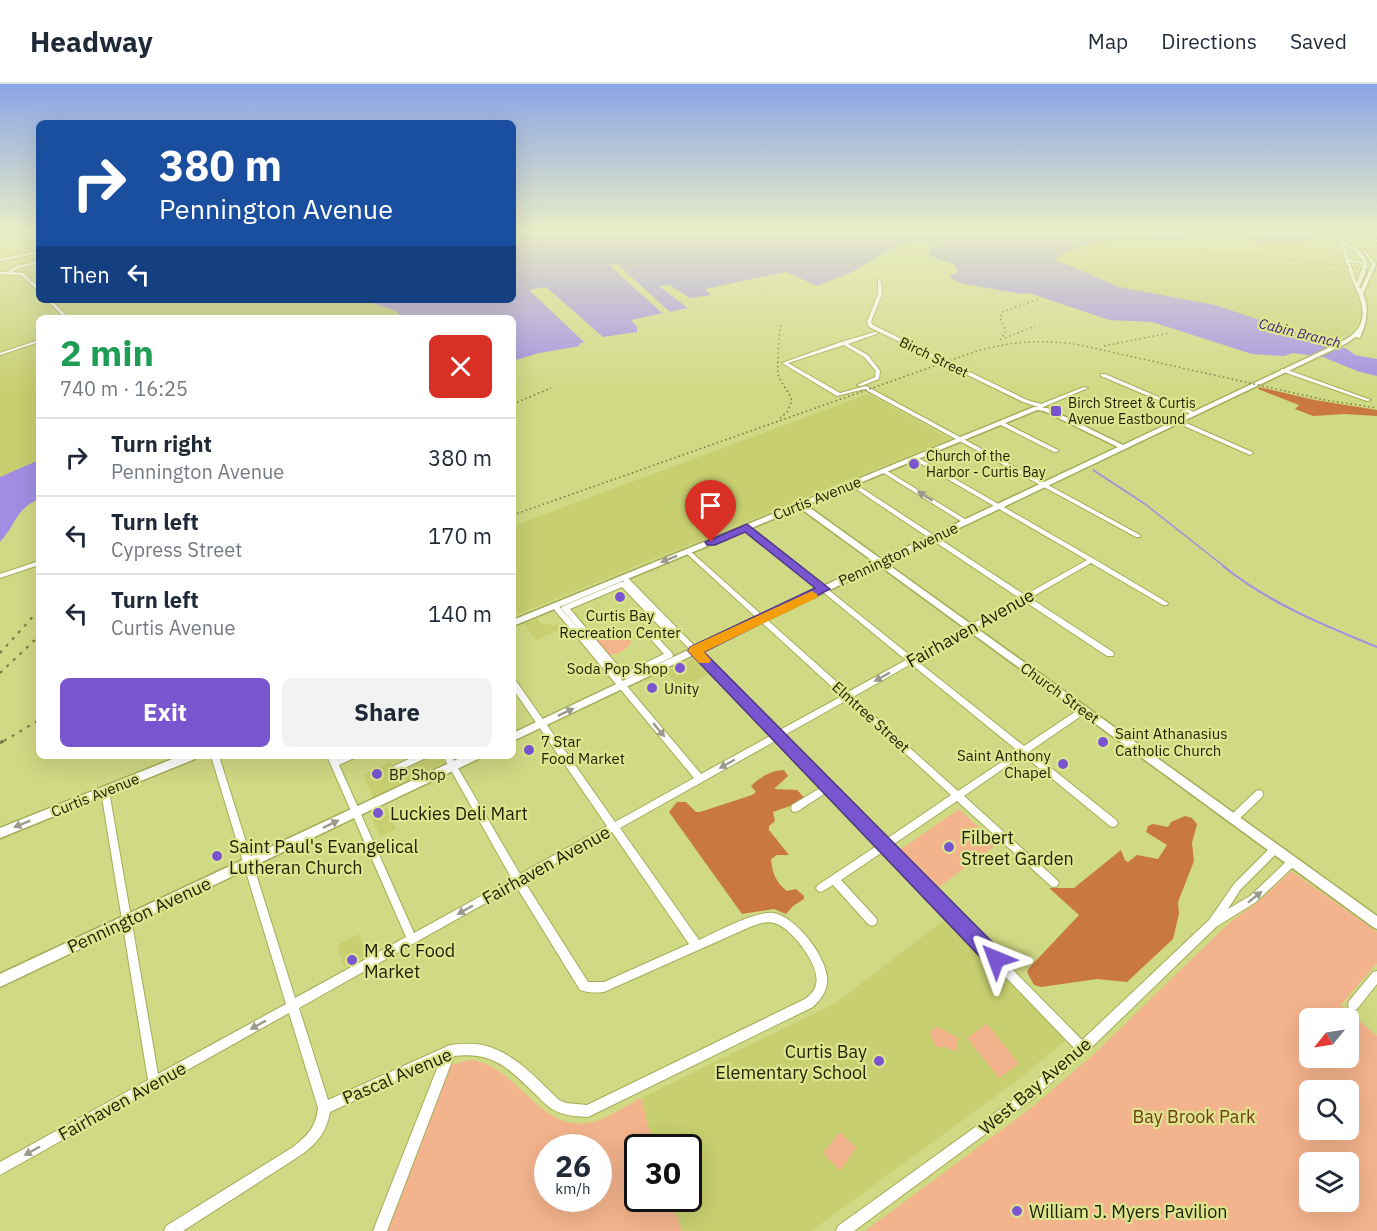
<!DOCTYPE html>
<html lang="en">
<head>
<meta charset="utf-8">
<style>
  :root { --surface:#fff; --page:#f2f2f3; --text:#1f2937; --muted:#747a83; --line:#e0e1e3; --accent:#7955cf }
  body { margin:0; font-family:"IBM Plex Sans",sans-serif; background:var(--page); color:var(--text); height:100vh; display:flex; flex-direction:column; font-size:22px; white-space:nowrap }
  * { box-sizing:border-box; margin:0 }
  p { font-size:20px; color:var(--muted) }
  .icon { flex:none; width:33px; height:33px; fill:none; stroke:currentColor; stroke-width:2; stroke-linecap:round; stroke-linejoin:round }
  .map { position:relative; flex:1; overflow:hidden }
  .side { position:absolute; left:36px; top:231px; width:480px; height:444px; display:flex; flex-direction:column; background:var(--surface); border-radius:9px; box-shadow:0 6px 24px #0002 }
  .side>* { flex:none }
  .banner { position:absolute; left:36px; top:36px; width:480px; height:183px; border-radius:9px; box-shadow:0 6px 24px #0002; background:#1a4fa0; color:#fff; overflow:hidden }
  .needle { width:39px; rotate:240deg }
  .fabs { position:absolute; left:1299px; top:924px; display:grid; gap:12px }
  .fabs a { display:grid; place-items:center; width:60px; height:60px; border-radius:9px; background:var(--surface); box-shadow:0 6px 24px #0002; font-size:30px }
  .speed { position:absolute; left:534px; top:1050px; display:flex; gap:12px; font-size:30px; font-weight:700; text-align:center }
  .speed>* { display:grid; place-content:center; width:78px; height:78px; border-radius:50%; background:var(--surface); box-shadow:0 6px 24px #0002; line-height:1 }
  .speed small { font-size:15px; font-weight:400 }
  .speed .limit { border:3px solid #111; border-radius:9px; background:#fff; color:#111 }
  .pin { position:absolute; display:grid; place-items:center; width:51px; height:51px; color:#fff; margin:-62px -26px; border-radius:50% 50% 50% 0; rotate:-45deg; box-shadow:0 0 6px #0007 }
  .pin .icon { rotate:45deg }
  .me { position:absolute; width:66px; margin:-33px; rotate:316deg; stroke-linejoin:round; filter:drop-shadow(0 0 4px #0008) }
  .turn { display:flex; align-items:center; gap:21px; height:126px; padding:0 24px; font-size:27px }
  .turn .icon { width:78px; height:78px; stroke-width:2.5 }
  .turn b { display:block; font-size:42px; line-height:51px }
  .then { display:flex; align-items:center; height:57px; padding:0 24px; background:#0003; gap:12px; font-size:22px }
  .round { display:grid; place-items:center; flex:none; width:63px; height:63px; border-radius:9px; background:var(--page) }
  .summary { display:flex; align-items:center; justify-content:space-between; height:102px; padding:0 24px }
  h1 { font-size:36px; font-weight:700; line-height:45px; color:#1e9e55 }
  .primary-button { display:flex; gap:12px; margin-top:auto; padding:12px 24px }
  .primary-button a { flex:1; height:69px; border-radius:9px; background:var(--accent); color:#fff; font-size:24px; font-weight:700; line-height:69px; text-align:center }
  .primary-button a+a { background:var(--page); color:var(--text) }
  ul { padding:0; list-style:none }
  li { display:flex; align-items:center; gap:18px; height:78px; padding:0 24px; border-top:2px solid var(--line) }
  li div { flex:1 }
  li b { display:block; font-size:22px }
  li em { font-style:normal }
  header { display:flex; align-items:center; gap:36px; box-sizing:border-box; height:84px; padding:0 30px; background:var(--surface); border-bottom:2px solid var(--line) }
  header strong { font-size:28px }
  nav { display:flex; gap:33px; margin-inline-start:auto; font-size:21px }
  .map>svg:first-child { display:block }
  .built { fill:#c7cf70 }
  .green { fill:#f3b38c; fill-rule:evenodd }
  .forest { fill:#c97840 }
  .water { fill:#a18ee4 }
  .pier { fill:#d0d983 }
  .lines { fill:none; stroke-linecap:round; stroke-linejoin:round }
  .stream-far1 { stroke:#a18ee4; stroke-width:1.5 }
  .stream { stroke:#a18ee4; stroke-width:2 }
  .minor-casing { stroke:#a5ac57; stroke-width:2 }
  .major-casing { stroke:#a5ac57; stroke-width:3 }
  .highway-casing { stroke:#a5ac57; stroke-width:4 }
  .minor { fill:#fff; fill-rule:evenodd }
  .major { fill:#fff; fill-rule:evenodd }
  .highway { fill:#fff; fill-rule:evenodd }
  .rail-far2 { stroke:#757a40; stroke-width:1.5; stroke-dasharray:1.5 3; stroke-linecap:butt }
  .rail-far1 { stroke:#757a40; stroke-width:2; stroke-dasharray:3 6; stroke-linecap:butt }
  .rail { stroke:#757a40; stroke-width:3; stroke-dasharray:4 8; stroke-linecap:butt }
  .oneway { fill:#9a9b8c }
  .route { fill:#7955cf; stroke:#4f3787; stroke-width:1.5 }
  .slow { fill:#f59e0b }
  .poi-dot { fill:#7955cf; stroke:#dde68f; stroke-width:2 }
  .labels { text-anchor:middle; dominant-baseline:central; stroke-width:4.5; stroke-linejoin:round; paint-order:stroke }
  .far-water-label { font-size:14px; font-style:italic; fill:#401c7f; stroke:#dde68f }
  .far-street-label { font-size:14px; fill:#1e2000; stroke:#dde68f }
  .far-poi-label { font-size:14px; fill:#1e2000; stroke:#dde68f; text-anchor:start }
  .street-label { font-size:15px; fill:#1e2000; stroke:#dde68f }
  .poi-label { font-size:15px; fill:#1e2000; stroke:#dde68f; text-anchor:start }
  .near-street-label { font-size:18px; fill:#1e2000; stroke:#dde68f }
  .near-poi-label { font-size:18px; fill:#1e2000; stroke:#dde68f; text-anchor:start }
  .near-park-label { font-size:18px; fill:#733c14; stroke:#dde68f }
</style>
</head>
<body>
<header>
<strong>Headway</strong>
<nav><a>Map</a><a>Directions</a><a>Saved</a></nav>
</header>
<div class="map">
<svg width="1377" height="1147" viewBox="0 0 1377 1147">
  <rect width="100%" height="100%" fill="#d0d983"/>
  <!-- built -->
  <g class="built">
    <polygon points="0,147 39,147 39,216 363,216 397,227 399,230 397,234 39,234 39,376 0,393"/>
    <polygon points="1319,149 1337,156 1362,230 1357,242 1347,251 1327,258 1269,240 1215,221 1119,203 1053,175 1078,162 1106,158 1159,157 1186,151 1221,150 1239,151 1258,158 1301,158 1316,155 1320,151"/>
    <polygon points="868,310 950,355 513,532 513,442"/>
    <polygon points="537,535 542,541 549,539 552,543 557,540 561,545 536,556 524,540"/>
    <polygon points="693,575 708,590 681,605 666,588"/>
    <polygon points="429,672 441,672 444,678 406,698 399,686"/>
    <polygon points="390,678 400,701 373,713 363,691"/>
    <polygon points="386,723 396,745 380,752 370,730"/>
    <polygon points="947,834 1066,956 1015,998 811,1147 682,1147 670,1115 688,1114 688,1064 654,1063 641,1014 834,920"/>
    <polygon points="359,850 367,871 344,883 337,861"/>
  </g>
  <!-- green -->
  <g class="green">
    <path d="M616,546L626,549L632,555C629,565 619,570 609,571L594,553Z"/>
    <polygon points="959,725 997,760 939,803 901,765"/>
    <path d="M1291,787L1377,848V879L1341,921L1377,952V1147H865L1031,1024L1093,971L1229,839L1258,818ZM1310,934H1348V974H1310ZM1310,1006H1348V1046H1310ZM1310,1078H1348V1118H1310Z"/>
    <polygon points="987,940 1019,980 999,994 967,954"/>
    <polygon points="938,943 958,954 958,965 954,967 945,963 936,963 930,949 934,944"/>
    <path d="M469,976C517,980 537,1046 587,1039C605,1037 625,1022 641,1014L654,1063L638,1064V1114L670,1115L682,1147H387L451,981ZM548,1064H598V1114H548Z"/>
    <polygon points="840,1048 856,1064 840,1087 823,1069"/>
  </g>
  <!-- forest -->
  <g class="forest">
    <polygon points="1259,303 1315,316 1377,326 1377,332 1345,330 1313,332 1295,325 1299,321 1258,305"/>
    <path d="M784,686L788,692L774,705L797,706L804,713L801,718L773,728L775,737L769,742V746L789,771H777L771,775C772,788 776,799 787,807L796,805L804,812V815L793,822L786,830L774,825L742,830L669,728L677,718H686L696,728H700L752,711L756,708L751,702C760,693 772,686 784,686Z"/>
    <polygon points="1185,732 1192,734 1197,740 1192,759 1194,777 1178,818 1179,830 1173,855 1127,898 1097,895 1041,903 1034,901 1027,888 1030,883 1079,831 1049,804 1074,804 1121,766 1125,776 1128,778 1137,771 1158,775 1167,761 1146,748 1148,742 1153,740 1168,743 1171,738"/>
  </g>
  <!-- water -->
  <g class="water">
    <path d="M513,147H1321L1322,153L1301,158H1258L1239,151H1186L1183,153L1185,156C1141,157 1092,150 1054,175L1119,203L1215,221L1347,265L1355,271L1377,275V292L1357,287L1323,273L1293,269L1284,272L1252,270L1152,238L1109,236L1029,209L1022,210L964,200L952,195L950,192L958,188L953,180L929,172L930,163L922,157L901,160L852,188L817,202L786,188L705,205L711,211L690,214L669,201H661L660,203L688,224L631,236L637,243V248L603,253L546,203L529,206L584,258L579,260L580,262L539,269L513,277V234H397L399,230L396,227L363,216H513Z"/>
    <path d="M39,376V415C15,425 16,441 0,458V393Z"/>
  </g>
  <!-- pier -->
  <polygon class="pier" points="617,180 670,228 662,229 609,181"/>
  <g class="lines">
    <!-- stream-far1 -->
    <polyline class="stream-far1" points="1093,386 1145,420 1225,483"/>
    <!-- stream -->
    <path class="stream" d="M1223,482C1269,519 1323,541 1377,563"/>
    <defs>
      <g id="minor">
        <polygon points="32,148 39,149 39,151 32,150 0,155 0,153"/>
        <polygon points="1341,159 1344,160 1349,175 1367,179 1365,180 1350,178 1358,204 1355,203 1345,176"/>
        <polygon points="39,167 39,169 0,177 0,175"/>
        <polygon points="39,177 39,179 19,184 11,188 23,189 39,204 39,207 21,191 0,190 0,188 7,188 17,182"/>
        <polygon points="878,196 881,197 882,210 871,238 873,241 1027,316 1041,320 1084,303 1088,304 1043,323 1042,325 1038,325 1038,323 1023,318 869,243 867,238 878,210"/>
        <polygon points="47,216 51,216 69,234 65,234"/>
        <polygon points="875,248 879,249 848,260 868,271 880,287 879,295 861,302 857,301 875,293 876,287 864,273 844,261 788,279 840,309 866,302 1140,451 1140,453 1136,453 864,305 837,312 782,279 841,258"/>
        <polygon points="39,256 39,258 0,271 0,269"/>
        <polygon points="1281,285 1285,285 1371,316 1367,317 1281,287"/>
        <polygon points="1101,290 1105,290 1196,329 1191,330 1101,292"/>
        <polygon points="1177,335 1252,368 1253,369 1250,371 1248,370 1175,338 1174,337"/>
        <polygon points="1001,337 1058,366 1059,367 1054,368 999,340 998,339"/>
        <path d="M915,372L1094,475L1168,519L1167,521H1163L1091,479L1030,514L1113,568L1114,570L1113,572H1107L1024,517L917,577L1024,662L1081,624H1087L1088,626L1087,628L1030,667L1116,736L1118,739L1116,742L1113,743L1110,742L1023,671L964,712L1057,796L1059,799L1057,802L1054,803L1051,802L957,717L891,762L1082,956L1209,836L1234,800L1272,762L1275,761L1278,762L1280,765L1278,768L1240,806L1228,825L1250,812L1289,775L1292,774L1295,775L1297,778L1295,781L1256,818L1216,843L1092,963L1029,1018L854,1147H836L838,1142L1021,1010L1074,964L884,767L841,796L876,834L877,837L876,840L872,842L868,840L833,801L821,808L818,807L816,804L818,801L878,761L827,708L798,727L795,728L792,727L791,724L792,721L822,703L777,656L620,744L699,856C716,848 755,827 773,829C796,832 830,876 827,899C826,909 820,916 813,923L588,1033C575,1032 563,1032 552,1025C544,1020 538,1012 531,1006C506,981 490,968 454,972L387,1147H373L440,977L330,1028C327,1047 317,1060 301,1071L183,1147H164L166,1142L293,1063C308,1051 316,1043 318,1024L289,929L0,1091V1078L148,996L101,707L102,704L105,703L108,704L109,707L158,990L286,920L211,672H219L295,914L406,853L327,672H335L336,675L343,672H355L354,674L339,681L414,849L512,795L443,672H451L520,790L607,742L513,605V596L516,597L615,738L694,694L553,524L552,522L553,520H557L601,571L561,524L563,522L621,498H624L621,494L624,492H626L778,647L842,612L686,469L685,468L686,467H690L848,608L906,576L745,444V442H749L912,573L1019,514L850,401V399H854L1025,511L1087,476L913,375L912,374ZM622,503L663,546L650,551L649,553L664,570L624,589L570,525ZM672,547L772,651L701,690L621,595H626L672,573L673,571L672,569L658,554L671,549ZM911,580L1018,667L958,707L853,613ZM847,616L951,711L885,756L783,652ZM612,748L689,860L604,898H588L524,797ZM516,802L580,906C589,909 595,909 604,908L750,843C758,840 768,836 777,840C793,846 821,883 816,900C815,907 810,911 805,915L587,1021L566,1019L559,1016C537,995 514,968 483,961C472,959 461,960 450,961L328,1016L299,924Z"/>
        <polygon points="884,385 968,437 969,438 968,439 964,439 882,388 881,387"/>
        <polygon points="39,477 39,481 0,494 0,490"/>
        <polygon points="415,672 427,672 426,674 398,687 395,688 392,687 391,685 392,683"/>
        <polygon points="1259,706 1262,707 1263,710 1262,713 1236,738 1233,739 1230,738 1228,735 1230,732 1256,707"/>
        <polygon points="1377,887 1377,900 1357,925 1353,926 1349,925 1348,921 1349,917 1373,888"/>
      </g>
      <g id="major">
        <path d="M1316,147H1321C1332,152 1368,165 1367,180C1367,187 1362,196 1359,203L1361,205L1372,180L1362,165H1364L1376,180L1363,210C1370,226 1366,239 1360,254L1355,253L1347,259L886,479L1377,832V845L1373,843L880,482L513,657V649L874,478L800,424L513,542V536L1034,323L1047,324L1123,361L1343,257C1347,254 1352,252 1355,248C1368,236 1362,216 1355,203L1363,182V176L1351,164ZM1037,326L1044,327L1118,363L881,475L806,421Z"/>
        <polygon points="180,672 196,672 195,675 0,754 0,744"/>
        <polygon points="464,672 479,672 478,675 0,903 0,890"/>
      </g>
      <polygon id="highway" points="1336,147 1343,147 1377,156 1377,158"/>
    </defs>
    <!-- minor casing -->
    <use href="#minor" class="minor-casing"/>
    <!-- major casing -->
    <use href="#major" class="major-casing"/>
    <!-- highway casing -->
    <use href="#highway" class="highway-casing"/>
    <!-- minor -->
    <use href="#minor" class="minor"/>
    <!-- major -->
    <use href="#major" class="major"/>
    <!-- highway -->
    <use href="#highway" class="highway"/>
    <!-- rail-far2 -->
    <g class="rail-far2">
      <polyline points="0,156 39,148"/>
      <polyline points="1204,172 1266,172 1377,187"/>
      <polyline points="1005,254 1035,242"/>
      <polyline points="1000,256 1006,247 1000,234 1002,228 1039,215"/>
      <polyline points="1104,262 1169,249"/>
      <polyline points="513,320 551,304"/>
      <path d="M780,334L787,328L792,317C789,307 781,300 778,290C777,287 779,245 781,241"/>
      <path d="M513,431L974,268C1010,257 1043,255 1080,261L1325,316L1377,324"/>
    </g>
    <!-- rail-far1 -->
    <g class="rail-far1">
      <polyline points="0,569 39,526"/>
      <polyline points="0,589 39,552"/>
      <polyline points="4,657 39,636"/>
    </g>
    <!-- rail -->
    <polyline class="rail" points="0,659 6,655"/>
  </g>
  <!-- one-way arrows -->
  <defs><path id="oneway-solid" d="M-6-.8H1V-3.2L6.5 0L1 3.2V.8H-6Z" transform="scale(1.5)"/></defs>
  <g class="oneway">
    <use href="#oneway-solid" transform="translate(925 412) rotate(-148)"/>
    <use href="#oneway-solid" transform="translate(669 475) rotate(158)"/>
    <use href="#oneway-solid" transform="translate(882 593) rotate(151)"/>
    <use href="#oneway-solid" transform="translate(566 628) rotate(-25)"/>
    <use href="#oneway-solid" transform="translate(659 646) rotate(50)"/>
    <use href="#oneway-solid" transform="translate(727 680) rotate(151)"/>
    <use href="#oneway-solid" transform="translate(22 740) rotate(158)"/>
    <use href="#oneway-solid" transform="translate(331 740) rotate(-26)"/>
    <use href="#oneway-solid" transform="translate(1255 813) rotate(-39)"/>
    <use href="#oneway-solid" transform="translate(465 826) rotate(151)"/>
    <use href="#oneway-solid" transform="translate(258 941) rotate(151)"/>
    <use href="#oneway-solid" transform="translate(32 1067) rotate(151)"/>
  </g>
  <!-- sky -->
  <linearGradient id="sky" x2="0" y2="1"><stop stop-color="#8ba5e6"/><stop offset="0.48" stop-color="#eaeec7"/><stop offset="1" stop-color="#eaeec7" stop-opacity="0"/></linearGradient>
  <rect width="1377" height="307" fill="url(#sky)"/>
  <!-- route -->
  <polygon class="route" points="747,440 830,505 704,568 1003,869 1006,875 1003,882 996,885 989,882 688,567 690,563 815,504 745,448 715,461 707,461 705,458"/>
  <!-- slow -->
  <polygon class="slow" points="812,507 818,511 816,514 704,568 711,576 709,579 699,579 688,567 690,563"/>
  <!-- markers -->
  <g class="poi-dot">
    <rect x="1050" y="321" width="12" height="12" rx="3"/>
    <circle cx="914" cy="380" r="6"/>
    <circle cx="620" cy="513" r="6"/>
    <circle cx="680" cy="584" r="6"/>
    <circle cx="652" cy="604" r="6"/>
    <circle cx="1103" cy="658" r="6"/>
    <circle cx="529" cy="666" r="6"/>
    <circle cx="1063" cy="680" r="6"/>
    <circle cx="377" cy="690" r="6"/>
    <circle cx="378" cy="729" r="6"/>
    <circle cx="949" cy="763" r="6"/>
    <circle cx="217" cy="772" r="6"/>
    <circle cx="352" cy="876" r="6"/>
    <circle cx="879" cy="977" r="6"/>
    <circle cx="1017" cy="1127" r="6"/>
  </g>
  <g class="labels">
    <!-- far-water labels -->
    <g class="far-water-label">
      <text transform="translate(1300 249) rotate(14)">Cabin Branch</text>
    </g>
    <!-- far-street labels -->
    <g class="far-street-label">
      <text transform="translate(934 273) rotate(26)">Birch Street</text>
    </g>
    <!-- far-poi labels -->
    <g class="far-poi-label">
      <text x="1068" y="319">Birch Street &amp; Curtis<tspan x="1068" dy="16">Avenue Eastbound</tspan></text>
      <text x="926" y="372">Church of the<tspan x="926" dy="16">Harbor - Curtis Bay</tspan></text>
    </g>
    <!-- street labels -->
    <g class="street-label">
      <text transform="translate(817 414) rotate(-22)">Curtis Avenue</text>
      <text transform="translate(898 470) rotate(-25)">Pennington Avenue</text>
      <text transform="translate(1060 609) rotate(36)">Church Street</text>
      <text transform="translate(871 633) rotate(42)">Elmtree Street</text>
      <text transform="translate(95 711) rotate(-22)">Curtis Avenue</text>
    </g>
    <!-- poi labels -->
    <g class="poi-label">
      <text x="620" y="531" text-anchor="middle">Curtis Bay<tspan x="620" dy="17">Recreation Center</tspan></text>
      <text x="668" y="584" text-anchor="end">Soda Pop Shop</text>
      <text x="664" y="604">Unity</text>
      <text x="1115" y="649">Saint Athanasius<tspan x="1115" dy="17">Catholic Church</tspan></text>
      <text x="541" y="657">7 Star<tspan x="541" dy="17">Food Market</tspan></text>
      <text x="1051" y="671" text-anchor="end">Saint Anthony<tspan x="1051" dy="17">Chapel</tspan></text>
      <text x="389" y="690">BP Shop</text>
    </g>
    <!-- near-street labels -->
    <g class="near-street-label">
      <text transform="translate(970 544) rotate(-29)">Fairhaven Avenue</text>
      <text transform="translate(546 781) rotate(-29)">Fairhaven Avenue</text>
      <text transform="translate(139 831) rotate(-25)">Pennington Avenue</text>
      <text transform="translate(397 992) rotate(-23)">Pascal Avenue</text>
      <text transform="translate(1035 1002) rotate(-40)">West Bay Avenue</text>
      <text transform="translate(122 1017) rotate(-29)">Fairhaven Avenue</text>
    </g>
    <!-- near-poi labels -->
    <g class="near-poi-label">
      <text x="390" y="729">Luckies Deli Mart</text>
      <text x="961" y="753">Filbert<tspan x="961" dy="21">Street Garden</tspan></text>
      <text x="229" y="762">Saint Paul's Evangelical<tspan x="229" dy="21">Lutheran Church</tspan></text>
      <text x="364" y="866">M &amp; C Food<tspan x="364" dy="21">Market</tspan></text>
      <text x="867" y="967" text-anchor="end">Curtis Bay<tspan x="867" dy="21">Elementary School</tspan></text>
      <text x="1029" y="1127">William J. Myers Pavilion</text>
    </g>
    <!-- near-park labels -->
    <g class="near-park-label">
      <text x="1194" y="1032">Bay Brook Park</text>
    </g>
  </g>
</svg>
<div class="fabs">
<a><svg class="needle" viewBox="-14 -14 28 28"><path d="M0-13l5 13h-10z" fill="#e53935"/><path d="M0 13l5-13h-10z" fill="#747a83"/></svg></a>
<a><svg class="icon" aria-label="search" viewBox="0 0 24 24"><circle cx="10" cy="10" r="6"/><path d="M15 15l6 6"/></svg></a>
<a><svg class="icon" aria-label="layers" viewBox="0 0 24 24"><path d="M12 4l9 5-9 5-9-5zM3 14l9 5 9-5"/></svg></a>
</div>
<div class="speed"><div>26<small>km/h</small></div><div class="limit">30</div></div>
<div class="pin" style="left:711px;top:458px;background:#d93025"><svg class="icon" aria-label="arrive" viewBox="0 0 24 24"><path d="M6 21V4h12l-3 4 3 4H6"/></svg></div>
<svg class="me" style="left:996px;top:875px" viewBox="-20 -20 40 40"><path d="M0-17L14 15 0 8-14 15z" fill="#7955cf" stroke="#fff" stroke-width="4"/></svg>
<div class="banner">
<div class="turn"><svg class="icon" aria-label="right" viewBox="0 0 24 24"><path d="M7 20v-9h11M14 6l5 5-5 5"/></svg><div><b>380 m</b>Pennington Avenue</div></div>
<div class="then">Then<svg class="icon" aria-label="left" viewBox="0 0 24 24"><path d="M17 20v-9H6M10 6l-5 5 5 5"/></svg></div>
</div>
<section class="side">
<div class="summary"><div><h1>2 min</h1><p>740 m · 16:25</p></div><a class="round" style="background:#d93025;color:#fff"><svg class="icon" aria-label="close" viewBox="0 0 24 24"><path d="M6 6l12 12M18 6L6 18"/></svg></a></div>
<ul>
<li><svg class="icon" aria-label="right" viewBox="0 0 24 24"><path d="M7 20v-9h11M14 6l5 5-5 5"/></svg><div><b>Turn right</b><p>Pennington Avenue</p></div><em>380 m</em></li>
<li><svg class="icon" aria-label="left" viewBox="0 0 24 24"><path d="M17 20v-9H6M10 6l-5 5 5 5"/></svg><div><b>Turn left</b><p>Cypress Street</p></div><em>170 m</em></li>
<li><svg class="icon" aria-label="left" viewBox="0 0 24 24"><path d="M17 20v-9H6M10 6l-5 5 5 5"/></svg><div><b>Turn left</b><p>Curtis Avenue</p></div><em>140 m</em></li>
</ul>
<div class="primary-button"><a>Exit</a><a>Share</a></div>
</section>
</div>
</body>
</html>
